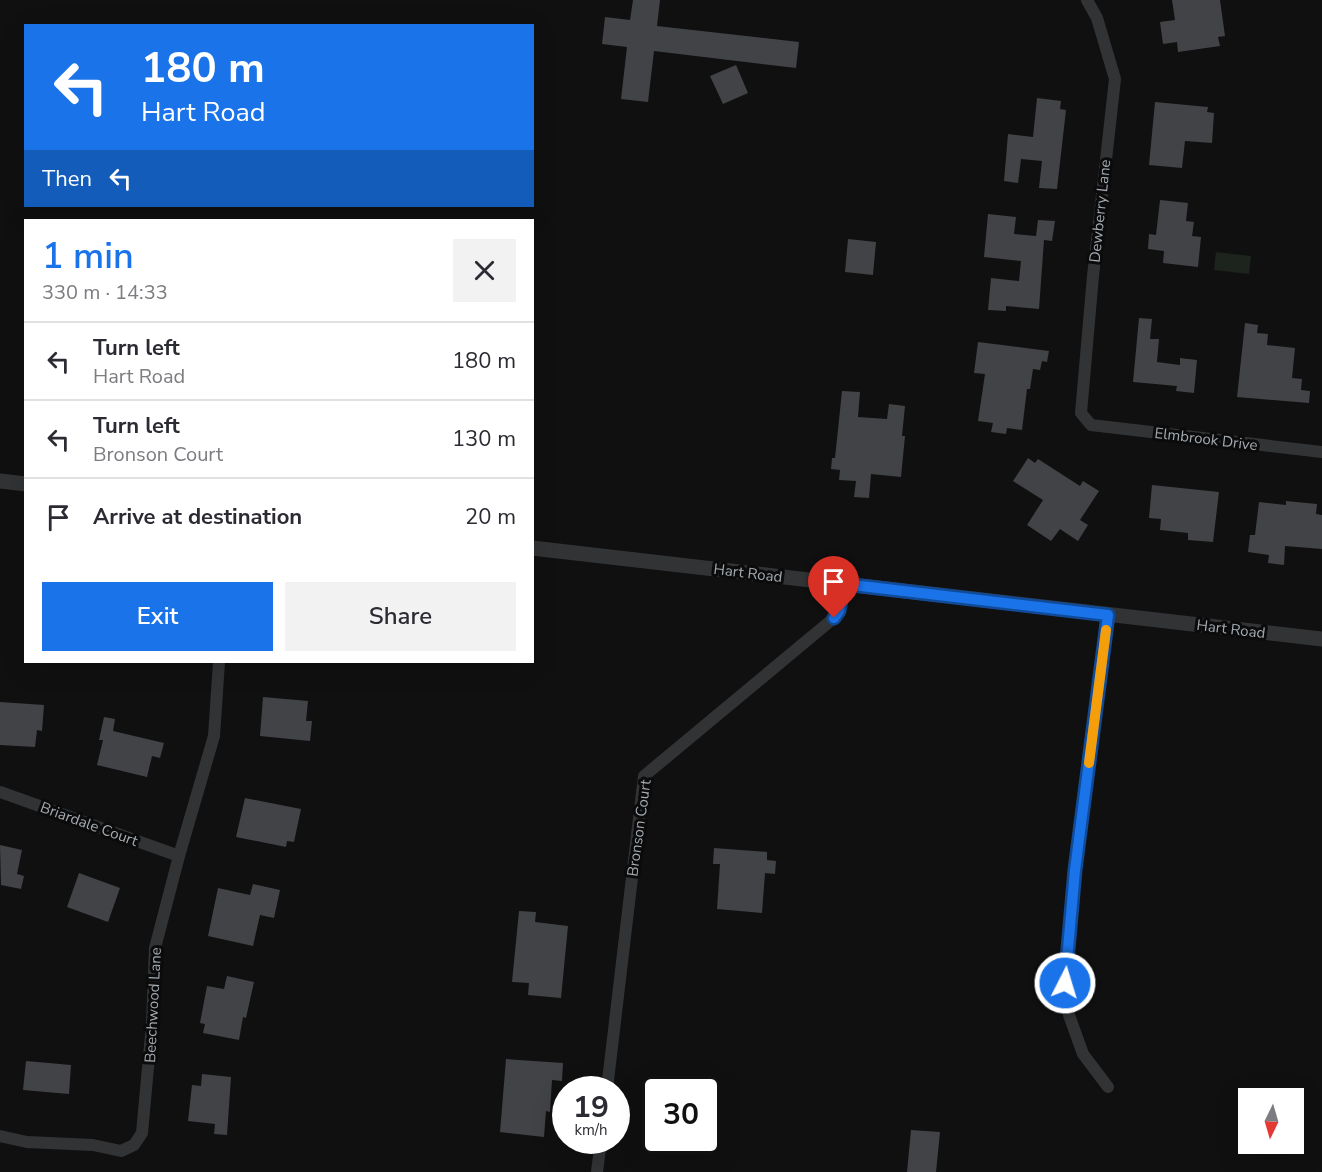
<!DOCTYPE html>
<html lang="en">
<head>
<meta charset="utf-8">
<style>
  :root { --surface:#fff; --page:#f2f2f3; --text:#2b2b33; --muted:#7c7c81; --line:#e1e1e2; --accent:#1a73e8 }
  body { margin:0; font-family:"Nunito Sans",sans-serif; background:var(--page); color:var(--text); height:100vh; display:flex; flex-direction:column; font-size:22px; white-space:nowrap }
  * { box-sizing:border-box; margin:0 }
  p { font-size:20px; color:var(--muted) }
  .icon { flex:none; width:33px; height:33px; fill:none; stroke:currentColor; stroke-width:2; stroke-linecap:round; stroke-linejoin:round }
  .map { position:relative; flex:1; overflow:hidden }
  .panel { position:absolute; left:24px; top:219px; width:510px; height:444px; display:flex; flex-direction:column; background:var(--surface); border-radius:0px; box-shadow:0 6px 24px #0002 }
  .panel>* { flex:none }
  .top-card { position:absolute; left:24px; top:24px; width:510px; height:183px; border-radius:0px; box-shadow:0 6px 24px #0002; background:#1a73e8; color:#fff; overflow:hidden }
  .needle { width:39px; rotate:185deg }
  .controls { position:absolute; left:1238px; top:1088px; display:grid; gap:12px }
  .controls a { display:grid; place-items:center; width:66px; height:66px; border-radius:0px; background:var(--surface); box-shadow:0 6px 24px #0002; font-size:30px }
  .speed { position:absolute; left:552px; top:1076px; display:flex; gap:12px; font-size:30px; font-weight:700; text-align:center }
  .speed>* { display:grid; place-content:center; width:78px; height:78px; border-radius:50%; background:var(--surface); box-shadow:0 6px 24px #0002; line-height:1 }
  .speed small { font-size:15px; font-weight:400 }
  .speed .limit { border:3px solid #111; border-radius:9px; background:#fff; color:#111 }
  .pin { position:absolute; display:grid; place-items:center; width:51px; height:51px; color:#fff; margin:-62px -26px; border-radius:50% 50% 50% 0; rotate:-45deg; box-shadow:0 0 6px #0007 }
  .pin .icon { rotate:45deg }
  .me { position:absolute; width:66px; margin:-33px; rotate:5deg; stroke-linejoin:round; filter:drop-shadow(0 0 4px #0008) }
  .turn { display:flex; align-items:center; gap:21px; height:126px; padding:0 18px; font-size:27px }
  .turn .icon { width:78px; height:78px; stroke-width:2.5 }
  .turn b { display:block; font-size:42px; line-height:51px }
  .then { display:flex; align-items:center; height:57px; padding:0 18px; background:#0003; gap:12px; font-size:22px }
  .round { display:grid; place-items:center; flex:none; width:63px; height:63px; border-radius:0px; background:var(--page) }
  .overview { display:flex; align-items:center; justify-content:space-between; height:102px; padding:0 18px }
  h1 { font-size:36px; font-weight:600; line-height:45px; color:var(--accent) }
  .primary-button { display:flex; gap:12px; margin-top:auto; padding:12px 18px }
  .primary-button a { flex:1; height:69px; border-radius:0px; background:var(--accent); color:#fff; font-size:24px; font-weight:600; line-height:69px; text-align:center }
  .primary-button a+a { background:var(--page); color:var(--text) }
  ul { padding:0; list-style:none }
  li { display:flex; align-items:center; gap:18px; height:78px; padding:0 18px; border-top:2px solid var(--line) }
  li div { flex:1 }
  li b { display:block; font-size:22px }
  li em { font-style:normal }
  .map>svg:first-child { display:block }
  .green { fill:#1d231d }
  .building { fill:#424346 }
  .lines { fill:none; stroke-linecap:round; stroke-linejoin:round }
  .minor { stroke:#313335; stroke-width:12 }
  .tertiary { stroke:#313335; stroke-width:15 }
  .route-casing { stroke:#114b97; stroke-width:15 }
  .route { stroke:#1a73e8; stroke-width:10 }
  .slow { stroke:#f59e0b; stroke-width:10 }
  .labels { text-anchor:middle; dominant-baseline:central; stroke-width:6; stroke-linejoin:round; paint-order:stroke }
  .street-label { font-size:15px; fill:#a3aab0; stroke:#0b0b0c }
</style>
</head>
<body>
<div class="map">
<svg width="1322" height="1172" viewBox="0 0 1322 1172">
  <rect width="100%" height="100%" fill="#101011"/>
  <!-- green -->
  <polygon class="green" points="1216,252 1251,256 1249,274 1214,270"/>
  <!-- building -->
  <g class="building">
    <polygon points="633,0 660,0 657,26 799,42 796,68 654,51 648,102 621,99 627,47 602,44 605,17 630,20"/>
    <polygon points="1172,0 1220,0 1225,36 1218,37 1220,46 1178,52 1177,42 1163,44 1160,22 1175,20"/>
    <polygon points="736,65 748,93 723,104 710,76"/>
    <polygon points="1037,98 1061,101 1060,109 1066,110 1057,189 1039,188 1042,161 1021,159 1018,183 1004,181 1008,134 1033,137"/>
    <polygon points="1155,102 1208,107 1207,112 1214,113 1212,143 1185,141 1182,168 1149,165"/>
    <polygon points="1160,200 1188,203 1186,221 1194,222 1192,236 1201,237 1198,267 1163,263 1164,251 1148,249 1149,234 1156,235"/>
    <polygon points="988,214 1016,217 1014,234 1036,236 1038,220 1055,221 1052,241 1044,240 1039,309 1006,306 1006,311 988,310 991,278 1019,281 1021,261 984,257"/>
    <polygon points="848,239 876,242 873,275 845,272"/>
    <polygon points="1139,318 1152,319 1150,339 1159,339 1157,362 1180,365 1180,358 1197,360 1194,393 1176,391 1177,386 1133,382"/>
    <polygon points="1245,323 1258,325 1257,333 1268,334 1267,345 1295,348 1292,378 1302,379 1301,390 1310,391 1309,403 1237,397"/>
    <polygon points="978,342 1049,351 1047,362 1042,361 1040,370 1033,369 1030,389 1027,389 1022,430 1007,428 1006,434 991,432 993,423 978,421 985,374 974,373"/>
    <polygon points="842,391 860,392 858,417 887,419 889,404 905,406 902,436 905,436 901,477 871,474 869,498 854,497 856,481 839,480 840,470 831,469 832,458 835,458"/>
    <polygon points="1028,458 1035,463 1038,459 1080,486 1083,481 1099,491 1080,520 1088,525 1078,541 1060,529 1051,541 1027,525 1043,500 1013,481"/>
    <polygon points="1152,485 1219,492 1213,542 1188,540 1188,533 1160,530 1161,519 1149,518"/>
    <polygon points="1286,501 1317,504 1316,514 1322,515 1322,549 1285,546 1284,565 1268,563 1269,555 1248,552 1250,535 1255,535 1259,502 1286,505"/>
    <polygon points="263,697 308,701 306,721 312,721 310,741 260,736"/>
    <polygon points="0,702 44,705 42,731 37,730 35,747 0,745"/>
    <polygon points="104,717 115,719 113,731 164,743 160,758 152,756 147,777 97,765 103,740 99,740"/>
    <polygon points="245,798 301,809 294,842 287,841 286,847 236,837"/>
    <polygon points="0,845 22,850 17,874 24,876 21,889 1,885"/>
    <polygon points="714,848 767,852 767,860 776,861 775,874 765,873 762,913 717,909 720,864 713,864"/>
    <polygon points="79,873 120,888 108,922 67,907"/>
    <polygon points="253,884 280,890 274,918 260,915 253,946 208,936 218,888 250,895"/>
    <polygon points="519,911 536,912 535,922 568,926 561,998 528,995 529,983 512,982"/>
    <polygon points="227,976 254,982 246,1018 243,1017 239,1040 203,1033 205,1024 200,1023 207,986 224,989"/>
    <polygon points="506,1059 563,1063 562,1081 552,1080 550,1112 546,1111 544,1137 500,1132"/>
    <polygon points="26,1061 71,1065 69,1094 23,1090"/>
    <polygon points="202,1074 231,1077 227,1135 214,1134 215,1124 188,1121 192,1085 201,1086"/>
    <polygon points="911,1130 940,1132 936,1172 907,1172"/>
  </g>
  <g class="lines">
    <!-- minor -->
    <g class="minor">
      <polyline points="1087,0 1097,18 1115,79 1093,276 1081,413 1091,425 1322,452"/>
      <polyline points="1108,615 1075,870 1065,983 1069,1015 1083,1054 1108,1087"/>
      <polyline points="0,792 179,856"/>
      <polyline points="607,1089 644,776 834,618 839,611 844,584"/>
      <polyline points="0,1136 27,1142 93,1145 121,1151 134,1145 142,1133 152,1024 155,948 179,856 214,736 219,662"/>
      <polyline points="597,1172 601,1140"/>
    </g>
    <!-- tertiary -->
    <g class="tertiary">
      <polyline points="0,481 26,484"/>
      <polyline points="532,548 1322,639"/>
    </g>
  </g>
  <g class="lines">
    <defs>
      <polyline id="route" points="834,618 839,611 844,584 1108,615 1075,870 1065,983"/>
    </defs>
    <!-- route casing -->
    <use href="#route" class="route-casing"/>
    <!-- route -->
    <use href="#route" class="route"/>
    <!-- slow -->
    <polyline class="slow" points="1089,763 1106,630"/>
  </g>
  <g class="labels">
    <!-- street labels -->
    <g class="street-label">
      <text transform="translate(1100 211) rotate(-84)">Dewberry Lane</text>
      <text transform="translate(1206 439) rotate(7)">Elmbrook Drive</text>
      <text transform="translate(748 573) rotate(7)">Hart Road</text>
      <text transform="translate(1231 629) rotate(7)">Hart Road</text>
      <text transform="translate(89 824) rotate(20)">Briardale Court</text>
      <text transform="translate(639 828) rotate(-82)">Bronson Court</text>
      <text transform="translate(153 1005) rotate(-87)">Beechwood Lane</text>
    </g>
  </g>
</svg>
<div class="controls">
<a><svg class="needle" viewBox="-14 -14 28 28"><path d="M0-13l5 13h-10z" fill="#e53935"/><path d="M0 13l5-13h-10z" fill="#7c7c81"/></svg></a>
</div>
<div class="speed"><div>19<small>km/h</small></div><div class="limit">30</div></div>
<div class="pin" style="left:834px;top:618px;background:#d93025"><svg class="icon" aria-label="arrive" viewBox="0 0 24 24"><path d="M6 21V4h12l-3 4 3 4H6"/></svg></div>
<svg class="me" style="left:1065px;top:983px" viewBox="-20 -20 40 40"><circle r="17" fill="#1a73e8" stroke="#fff" stroke-width="3"/><path d="M0-11L8 9 0 5-8 9z" fill="#fff"/></svg>
<div class="top-card">
<div class="turn"><svg class="icon" aria-label="left" viewBox="0 0 24 24"><path d="M17 20v-9H6M10 6l-5 5 5 5"/></svg><div><b>180 m</b>Hart Road</div></div>
<div class="then">Then<svg class="icon" aria-label="left" viewBox="0 0 24 24"><path d="M17 20v-9H6M10 6l-5 5 5 5"/></svg></div>
</div>
<section class="panel">
<div class="overview"><div><h1>1 min</h1><p>330 m · 14:33</p></div><a class="round"><svg class="icon" aria-label="close" viewBox="0 0 24 24"><path d="M6 6l12 12M18 6L6 18"/></svg></a></div>
<ul>
<li><svg class="icon" aria-label="left" viewBox="0 0 24 24"><path d="M17 20v-9H6M10 6l-5 5 5 5"/></svg><div><b>Turn left</b><p>Hart Road</p></div><em>180 m</em></li>
<li><svg class="icon" aria-label="left" viewBox="0 0 24 24"><path d="M17 20v-9H6M10 6l-5 5 5 5"/></svg><div><b>Turn left</b><p>Bronson Court</p></div><em>130 m</em></li>
<li><svg class="icon" aria-label="arrive" viewBox="0 0 24 24"><path d="M6 21V4h12l-3 4 3 4H6"/></svg><div><b>Arrive at destination</b></div><em>20 m</em></li>
</ul>
<div class="primary-button"><a>Exit</a><a>Share</a></div>
</section>
</div>
</body>
</html>
